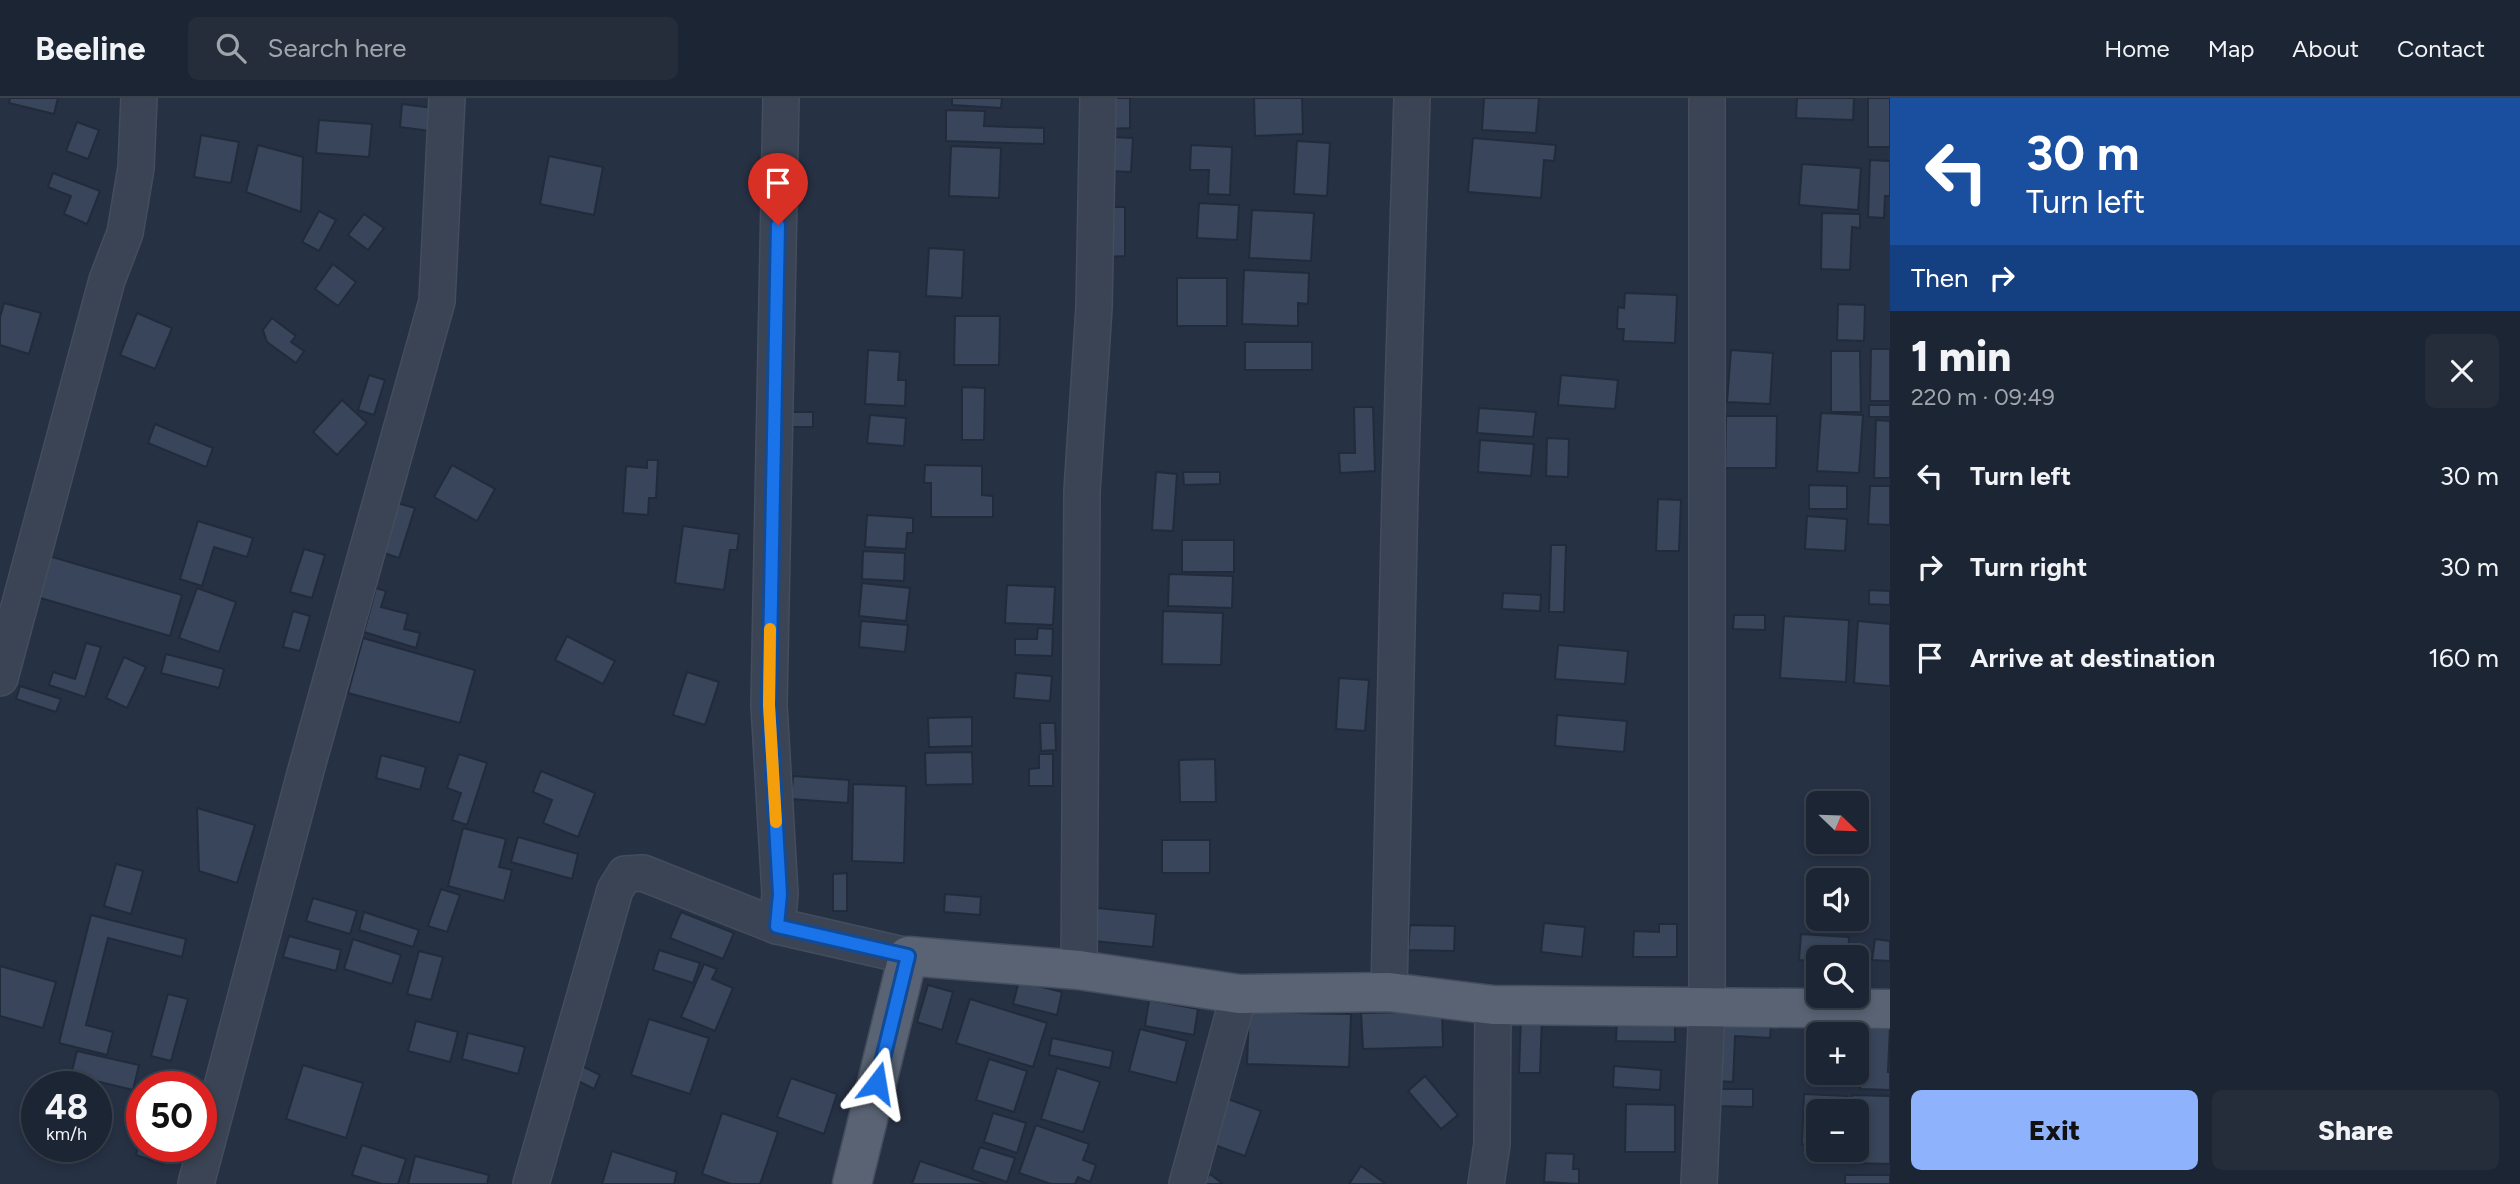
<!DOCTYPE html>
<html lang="en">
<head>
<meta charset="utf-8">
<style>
  :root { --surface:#1c2533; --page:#252d3b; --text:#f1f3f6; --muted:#a0a5ac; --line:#3a424e; --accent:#8eb3fc }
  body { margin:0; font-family:Figtree,sans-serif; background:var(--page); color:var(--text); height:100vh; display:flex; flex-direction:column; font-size:26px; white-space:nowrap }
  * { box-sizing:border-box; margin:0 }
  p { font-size:23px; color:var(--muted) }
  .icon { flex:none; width:38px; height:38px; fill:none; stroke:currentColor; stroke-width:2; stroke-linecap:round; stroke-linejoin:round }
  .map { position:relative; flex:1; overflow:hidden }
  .sheet { display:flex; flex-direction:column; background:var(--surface); width:630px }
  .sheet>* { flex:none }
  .guide { background:#1a4fa0; color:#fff; overflow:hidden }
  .needle { width:46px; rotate:113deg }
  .fabs { position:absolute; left:1806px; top:693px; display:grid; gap:14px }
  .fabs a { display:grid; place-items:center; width:63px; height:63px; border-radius:10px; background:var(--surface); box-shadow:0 4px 10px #0003,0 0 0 2px var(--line); font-size:35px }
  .speed { position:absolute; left:21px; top:973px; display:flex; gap:14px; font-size:35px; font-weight:700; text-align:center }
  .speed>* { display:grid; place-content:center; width:91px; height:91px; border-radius:50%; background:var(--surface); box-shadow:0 4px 10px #0003,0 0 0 2px var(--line); line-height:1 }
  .speed small { font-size:18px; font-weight:400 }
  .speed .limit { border:10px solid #d22; background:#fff; color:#111 }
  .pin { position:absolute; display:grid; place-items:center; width:60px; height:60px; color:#fff; margin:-72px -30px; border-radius:50% 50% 50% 0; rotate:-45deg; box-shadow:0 0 7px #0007 }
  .pin .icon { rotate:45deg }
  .me { position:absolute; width:77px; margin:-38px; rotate:14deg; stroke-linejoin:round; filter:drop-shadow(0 0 5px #0008) }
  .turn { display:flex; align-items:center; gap:24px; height:147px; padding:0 21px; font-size:32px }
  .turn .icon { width:91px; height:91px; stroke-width:2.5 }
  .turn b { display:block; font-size:49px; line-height:60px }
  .then { display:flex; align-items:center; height:66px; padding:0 21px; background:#0003; gap:14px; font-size:26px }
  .round { display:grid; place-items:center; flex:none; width:74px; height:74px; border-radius:10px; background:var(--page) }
  .overview { display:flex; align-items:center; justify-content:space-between; height:119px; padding:0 21px }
  h1 { font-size:42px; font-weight:800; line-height:52px }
  .action { display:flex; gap:14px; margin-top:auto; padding:14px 21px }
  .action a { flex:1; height:80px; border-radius:10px; background:var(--accent); color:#111; font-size:28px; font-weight:800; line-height:80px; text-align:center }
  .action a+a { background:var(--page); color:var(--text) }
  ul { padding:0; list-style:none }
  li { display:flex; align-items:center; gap:21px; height:91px; padding:0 21px }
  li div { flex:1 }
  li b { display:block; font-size:26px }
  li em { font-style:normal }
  header { display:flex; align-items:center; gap:42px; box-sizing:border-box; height:98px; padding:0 35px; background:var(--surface); border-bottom:2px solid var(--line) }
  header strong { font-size:33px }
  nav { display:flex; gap:38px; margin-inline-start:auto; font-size:24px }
  .search { width:490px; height:63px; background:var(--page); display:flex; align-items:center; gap:18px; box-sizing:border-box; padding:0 24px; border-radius:10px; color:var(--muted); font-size:26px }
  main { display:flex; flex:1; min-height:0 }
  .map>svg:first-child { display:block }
  .building { fill:#38455a; stroke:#212b3b; stroke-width:2 }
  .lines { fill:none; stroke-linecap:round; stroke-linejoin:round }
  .minor-casing { stroke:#444d5d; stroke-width:38 }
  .major-casing { stroke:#444d5d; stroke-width:41 }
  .minor { stroke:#3b4454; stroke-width:35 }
  .major { stroke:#596373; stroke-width:38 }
  .route-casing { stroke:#114b97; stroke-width:18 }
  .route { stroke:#1a73e8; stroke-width:12 }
  .slow { stroke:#f59e0b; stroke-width:12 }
</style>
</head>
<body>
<header>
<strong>Beeline</strong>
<div class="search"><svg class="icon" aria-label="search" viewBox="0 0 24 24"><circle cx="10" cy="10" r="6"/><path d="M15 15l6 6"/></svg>Search here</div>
<nav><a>Home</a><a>Map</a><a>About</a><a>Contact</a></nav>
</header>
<main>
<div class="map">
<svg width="1890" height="1086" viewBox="0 0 1890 1086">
  <rect width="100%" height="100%" fill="#263144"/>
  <!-- building -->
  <g class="building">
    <polygon points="10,0 58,0 54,16 9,5"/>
    <polygon points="952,0 1002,0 1001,10 952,7"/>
    <polygon points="1107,0 1130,0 1130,30 1108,31"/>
    <polygon points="1254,0 1302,0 1303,36 1255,38"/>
    <polygon points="1484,0 1539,0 1536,35 1482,32"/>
    <polygon points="1797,0 1854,0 1853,22 1796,20"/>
    <rect x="1868" y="0" width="22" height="49"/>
    <polygon points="402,6 433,10 430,33 400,29"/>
    <polygon points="946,12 985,13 984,28 1044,30 1044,46 946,43"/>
    <polygon points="319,22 372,26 369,59 316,55"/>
    <polygon points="77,24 99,32 88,61 66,53"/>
    <polygon points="201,37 239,44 231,85 194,79"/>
    <polygon points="1110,39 1133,40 1131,74 1108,73"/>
    <polygon points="1473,40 1556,47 1554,63 1544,62 1541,100 1468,94"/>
    <polygon points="1297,43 1330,45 1327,98 1294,96"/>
    <polygon points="258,47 303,59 301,114 246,94"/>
    <polygon points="1191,47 1232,49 1230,97 1208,96 1209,72 1190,72"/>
    <polygon points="951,48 1001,50 999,100 949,98"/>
    <polygon points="549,58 603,69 594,117 540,106"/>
    <polygon points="1870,62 1890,63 1890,98 1885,98 1884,120 1868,119"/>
    <polygon points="1802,66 1861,70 1858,112 1799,107"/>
    <polygon points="53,75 100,93 87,126 64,116 71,98 48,89"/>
    <polygon points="1199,105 1239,107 1237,142 1197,140"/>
    <polygon points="1106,109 1125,109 1125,158 1106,159"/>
    <polygon points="1252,112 1314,115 1311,163 1249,160"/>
    <polygon points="319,113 336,122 319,153 302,144"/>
    <polygon points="1822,115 1860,116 1860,130 1852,129 1850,172 1821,171"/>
    <polygon points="364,116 384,130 368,152 348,137"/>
    <polygon points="929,150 964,152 962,200 926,198"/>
    <polygon points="333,166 356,184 338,208 315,191"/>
    <polygon points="1244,172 1309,175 1308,206 1298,205 1298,228 1242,226"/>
    <rect x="1177" y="180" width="50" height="48"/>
    <polygon points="1625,195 1677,197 1675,245 1623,243 1624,231 1617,231 1618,209 1624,210"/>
    <polygon points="4,205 41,215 29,256 0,247 0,219"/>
    <polygon points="1838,206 1865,207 1864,243 1837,242"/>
    <polygon points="137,215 172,230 155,271 120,257"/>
    <polygon points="955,218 1000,218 999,267 954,267"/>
    <polygon points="272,220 296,238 291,244 304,253 296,265 267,244 263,232"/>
    <rect x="1245" y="244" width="67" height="28"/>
    <polygon points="1871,251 1890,251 1890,303 1870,303"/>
    <polygon points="868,252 900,254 898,282 906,282 905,308 865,306"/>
    <polygon points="1731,252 1773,255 1770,306 1727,304"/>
    <polygon points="1831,253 1860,253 1861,314 1831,314"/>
    <polygon points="369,277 385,282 374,317 358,312"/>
    <polygon points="1561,277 1618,282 1615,311 1558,307"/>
    <polygon points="962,289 985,290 984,342 962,342"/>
    <polygon points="342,302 367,325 337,357 313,334"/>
    <rect x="1869" y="307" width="21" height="12"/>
    <polygon points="1354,309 1373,309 1375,373 1340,375 1339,355 1355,355"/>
    <polygon points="1479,310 1536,314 1533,339 1477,335"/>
    <rect x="785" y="314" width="28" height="15"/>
    <polygon points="1821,315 1863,317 1859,375 1817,373"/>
    <polygon points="870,317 906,320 904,348 867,345"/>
    <polygon points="1726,318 1777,318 1776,370 1725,370"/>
    <polygon points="1876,322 1890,323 1890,380 1874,380"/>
    <polygon points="155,326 213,350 206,369 148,345"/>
    <polygon points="1547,340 1569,341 1568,379 1546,378"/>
    <polygon points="1480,342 1534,346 1531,378 1478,374"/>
    <polygon points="647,362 658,362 656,400 649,400 648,417 623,415 626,368 647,370"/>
    <polygon points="452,367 495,391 477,423 434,399"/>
    <polygon points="925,367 982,368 982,397 993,398 993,419 931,419 931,385 924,385"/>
    <polygon points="1156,374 1177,376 1173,433 1152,432"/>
    <polygon points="1183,374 1220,374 1220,386 1184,387"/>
    <polygon points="1809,387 1847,388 1847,411 1809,411"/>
    <polygon points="1870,388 1890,388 1890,427 1868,426"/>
    <polygon points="1658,401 1681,402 1679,453 1656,453"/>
    <polygon points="390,403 415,410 399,460 375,452"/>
    <polygon points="867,417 913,420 913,435 907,435 906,451 865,449"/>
    <polygon points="1807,418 1847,421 1845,453 1805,451"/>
    <polygon points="198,423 253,440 247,459 214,449 202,488 180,481"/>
    <polygon points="683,428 739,436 737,452 730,452 724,492 675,485"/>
    <rect x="1182" y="442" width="52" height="32"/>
    <polygon points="1551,447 1566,447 1564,514 1549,514"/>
    <polygon points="304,451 325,457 312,500 290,494"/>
    <polygon points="863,453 905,455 904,483 862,481"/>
    <polygon points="49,458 182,497 170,538 37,499"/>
    <polygon points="1169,476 1233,478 1232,510 1168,508"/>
    <polygon points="862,485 910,490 906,523 859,518"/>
    <polygon points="1007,487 1055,489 1053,527 1005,525"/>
    <polygon points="197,490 236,504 219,554 179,540"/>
    <polygon points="376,490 386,493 381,509 408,516 404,531 420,535 416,550 364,534"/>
    <polygon points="1869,492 1890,493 1890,507 1869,506"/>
    <polygon points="1503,495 1541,497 1540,513 1502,511"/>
    <polygon points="293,513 310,518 300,553 283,549"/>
    <polygon points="1163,513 1223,515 1221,567 1162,566"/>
    <polygon points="1734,517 1765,517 1765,532 1733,531"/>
    <polygon points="1784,518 1849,522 1846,584 1780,580"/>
    <polygon points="861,523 908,527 905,554 859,549"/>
    <polygon points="1858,523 1890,526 1890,588 1854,585"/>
    <polygon points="1038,530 1053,531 1052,558 1015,557 1015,541 1037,541"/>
    <polygon points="567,538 615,563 603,586 555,562"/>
    <polygon points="363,540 475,572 460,625 348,595"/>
    <polygon points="86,545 101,549 85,599 49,587 53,574 75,581"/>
    <polygon points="1558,547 1628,553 1625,586 1555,581"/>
    <polygon points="166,556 224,571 219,590 161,575"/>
    <polygon points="124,559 146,569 127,610 106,600"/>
    <polygon points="687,574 719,584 705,627 673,617"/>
    <polygon points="1016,575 1052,578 1050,603 1014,600"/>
    <polygon points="1339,580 1369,582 1365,633 1336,631"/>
    <polygon points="20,588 61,601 56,614 16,601"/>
    <polygon points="1557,617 1627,623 1624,654 1555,648"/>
    <polygon points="972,619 972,648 929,649 928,620"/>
    <polygon points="1040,625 1055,625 1056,652 1041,653"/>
    <polygon points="972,654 973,686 926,687 925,655"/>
    <polygon points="459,656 487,665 467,727 452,722 461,695 447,690"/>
    <polygon points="1039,656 1053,656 1053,688 1029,688 1029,671 1039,670"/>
    <polygon points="381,657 426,669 420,692 376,680"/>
    <polygon points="1215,661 1216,704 1180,704 1179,662"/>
    <polygon points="541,673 595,695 578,739 543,725 552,702 533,694"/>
    <polygon points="793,678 849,682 848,705 791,701"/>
    <polygon points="853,686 906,688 904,765 852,763"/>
    <polygon points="197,710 255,727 237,785 199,773"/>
    <polygon points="463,730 506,741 499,769 512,772 504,803 448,788"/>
    <polygon points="518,739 578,756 572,781 511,764"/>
    <rect x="1162" y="742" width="48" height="33"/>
    <polygon points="116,766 143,773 131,816 104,808"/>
    <polygon points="847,775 847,813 833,813 833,776"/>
    <polygon points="441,791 460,797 447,834 428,828"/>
    <polygon points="945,796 981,799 980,817 944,814"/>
    <polygon points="313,800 357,813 350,836 306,823"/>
    <polygon points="1097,810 1156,816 1153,849 1094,843"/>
    <polygon points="364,814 419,832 413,849 359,832"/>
    <polygon points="681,814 734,835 723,861 670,840"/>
    <polygon points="91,817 186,841 182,859 108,840 86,927 113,934 107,957 59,945"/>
    <polygon points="1544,825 1585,829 1582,859 1541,854"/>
    <polygon points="1659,826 1677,826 1677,859 1633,859 1634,833 1659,834"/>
    <polygon points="1410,827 1455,828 1454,853 1408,852"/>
    <polygon points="1801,836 1849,839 1848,859 1818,859 1818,863 1799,862"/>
    <polygon points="289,838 341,852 336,873 283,859"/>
    <polygon points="353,841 401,857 392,886 344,871"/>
    <polygon points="1875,841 1890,843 1890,863 1872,862"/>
    <polygon points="659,852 700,865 693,885 653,872"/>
    <polygon points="419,853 443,859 431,902 407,896"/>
    <polygon points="704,866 717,871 712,881 733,890 715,933 681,919"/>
    <polygon points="0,868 56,884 43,930 0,918"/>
    <polygon points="1019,883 1062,894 1057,917 1013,906"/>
    <polygon points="928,887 953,894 942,932 917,924"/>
    <polygon points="168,896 188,901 171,963 151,958"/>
    <polygon points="970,901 1047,925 1033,969 956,945"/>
    <polygon points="1149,902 1198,911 1194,937 1145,928"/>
    <polygon points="1442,913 1443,949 1363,951 1361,915"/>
    <polygon points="1249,914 1351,916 1349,969 1247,966"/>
    <polygon points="1521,917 1542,918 1540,975 1519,975"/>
    <polygon points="1617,919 1675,921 1675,944 1616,943"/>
    <polygon points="649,921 709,940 690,996 631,977"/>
    <polygon points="416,923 458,934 450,964 408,953"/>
    <polygon points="1722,925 1771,928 1770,940 1735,938 1733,984 1718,983"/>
    <polygon points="1806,927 1850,929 1850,936 1818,936 1818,947 1805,946"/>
    <polygon points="1861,928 1890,928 1888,974 1890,974 1890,992 1860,991"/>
    <polygon points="1140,931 1187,943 1176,985 1129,973"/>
    <polygon points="468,935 525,949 518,976 462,961"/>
    <polygon points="1052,940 1113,953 1110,970 1049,957"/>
    <polygon points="77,953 139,967 133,992 71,977"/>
    <polygon points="989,961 1027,973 1014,1014 976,1002"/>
    <polygon points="578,966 600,977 594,991 572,980"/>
    <polygon points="303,967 363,985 346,1040 286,1021"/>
    <polygon points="1614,968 1661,972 1660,992 1613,989"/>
    <polygon points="1057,970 1100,984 1083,1034 1041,1021"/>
    <polygon points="1425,978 1458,1017 1441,1031 1408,993"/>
    <polygon points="791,980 837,996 824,1036 777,1019"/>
    <polygon points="1717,991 1753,991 1753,1009 1717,1008"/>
    <polygon points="1804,996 1847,998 1846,1013 1818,1013 1818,1047 1802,1046"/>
    <polygon points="1852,997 1890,998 1890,1066 1850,1065 1851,1052 1857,1052 1857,1013 1852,1013"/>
    <polygon points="1225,1000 1261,1013 1245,1058 1209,1045"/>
    <polygon points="1626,1006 1675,1007 1675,1054 1625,1054"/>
    <polygon points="722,1015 778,1034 760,1086 731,1086 702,1076"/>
    <polygon points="993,1015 1026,1025 1017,1055 984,1044"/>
    <polygon points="1036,1027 1089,1046 1083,1062 1096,1067 1090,1084 1078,1079 1075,1086 1051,1086 1019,1075"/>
    <polygon points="142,1037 142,1048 168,1048 163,1066 136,1057"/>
    <polygon points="362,1047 406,1061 398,1086 382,1086 352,1077"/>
    <polygon points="980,1049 1015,1060 1007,1084 972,1072"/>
    <polygon points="612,1053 677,1074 674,1086 602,1086"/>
    <polygon points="1546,1055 1574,1056 1573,1071 1579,1071 1579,1086 1544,1084"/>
    <polygon points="415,1058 489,1077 487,1086 408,1086"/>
    <polygon points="920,1063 988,1086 912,1086"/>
    <polygon points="1361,1068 1386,1086 1349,1086"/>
    <polygon points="1210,1076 1223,1086 1203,1086"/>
    <rect x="1845" y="1077" width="45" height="9"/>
  </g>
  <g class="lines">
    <defs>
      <g id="minor">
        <polyline points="0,580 107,182 125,135 136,70 139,0"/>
        <polyline points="777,828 780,796 769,607 781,0"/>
        <polyline points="1079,872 1082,393 1094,210 1098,0"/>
        <polyline points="1389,894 1400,395 1412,0"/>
        <polyline points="196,1086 306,672 437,203 447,0"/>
        <polyline points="531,1086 615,792 625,776 643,775 777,828 908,858"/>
        <polyline points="1187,1086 1239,896"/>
        <polyline points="1486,1086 1492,1046 1493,907"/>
        <polyline points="1699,1086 1707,909 1707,0"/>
      </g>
      <polyline id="major" points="852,1086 908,858 1079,872 1239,896 1389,894 1493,907 1890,911"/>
    </defs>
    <!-- minor casing -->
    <use href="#minor" class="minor-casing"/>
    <!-- major casing -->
    <use href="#major" class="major-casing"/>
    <!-- minor -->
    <use href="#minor" class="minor"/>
    <!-- major -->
    <use href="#major" class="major"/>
  </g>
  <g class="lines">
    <defs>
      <polyline id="route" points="778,127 769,607 780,796 777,828 908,858 877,985"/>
    </defs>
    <!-- route casing -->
    <use href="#route" class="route-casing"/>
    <!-- route -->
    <use href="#route" class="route"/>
    <!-- slow -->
    <polyline class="slow" points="770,531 769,607 776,724"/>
  </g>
</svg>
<div class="fabs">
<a><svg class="needle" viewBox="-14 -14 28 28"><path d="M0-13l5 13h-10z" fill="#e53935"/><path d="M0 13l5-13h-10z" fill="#a0a5ac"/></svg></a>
<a><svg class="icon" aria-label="sound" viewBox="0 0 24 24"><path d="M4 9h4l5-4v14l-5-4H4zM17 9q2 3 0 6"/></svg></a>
<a><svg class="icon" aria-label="search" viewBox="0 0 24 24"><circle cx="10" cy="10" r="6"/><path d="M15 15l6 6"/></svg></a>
<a>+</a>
<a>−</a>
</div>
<div class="speed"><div>48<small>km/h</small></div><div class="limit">50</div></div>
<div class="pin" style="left:778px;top:127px;background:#d93025"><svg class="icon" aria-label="arrive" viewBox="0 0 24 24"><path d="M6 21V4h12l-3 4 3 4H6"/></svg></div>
<svg class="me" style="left:877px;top:985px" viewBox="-20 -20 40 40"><path d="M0-17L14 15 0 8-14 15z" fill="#1a73e8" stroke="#fff" stroke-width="4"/></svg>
</div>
<section class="sheet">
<div class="guide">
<div class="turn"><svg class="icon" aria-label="left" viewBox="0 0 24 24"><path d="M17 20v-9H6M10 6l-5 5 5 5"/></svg><div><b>30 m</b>Turn left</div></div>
<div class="then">Then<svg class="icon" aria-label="right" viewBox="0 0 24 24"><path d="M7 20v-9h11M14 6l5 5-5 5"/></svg></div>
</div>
<div class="overview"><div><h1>1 min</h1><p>220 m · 09:49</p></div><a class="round"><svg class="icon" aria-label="close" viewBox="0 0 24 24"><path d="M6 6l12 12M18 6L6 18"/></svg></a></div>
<ul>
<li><svg class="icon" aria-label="left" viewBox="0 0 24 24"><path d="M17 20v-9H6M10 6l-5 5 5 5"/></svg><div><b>Turn left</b></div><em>30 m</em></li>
<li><svg class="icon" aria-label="right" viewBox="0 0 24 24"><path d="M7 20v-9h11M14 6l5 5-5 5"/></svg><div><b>Turn right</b></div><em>30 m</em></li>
<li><svg class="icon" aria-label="arrive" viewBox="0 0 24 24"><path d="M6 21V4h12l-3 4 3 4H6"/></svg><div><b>Arrive at destination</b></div><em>160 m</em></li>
</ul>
<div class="action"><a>Exit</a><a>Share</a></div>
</section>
</main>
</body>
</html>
